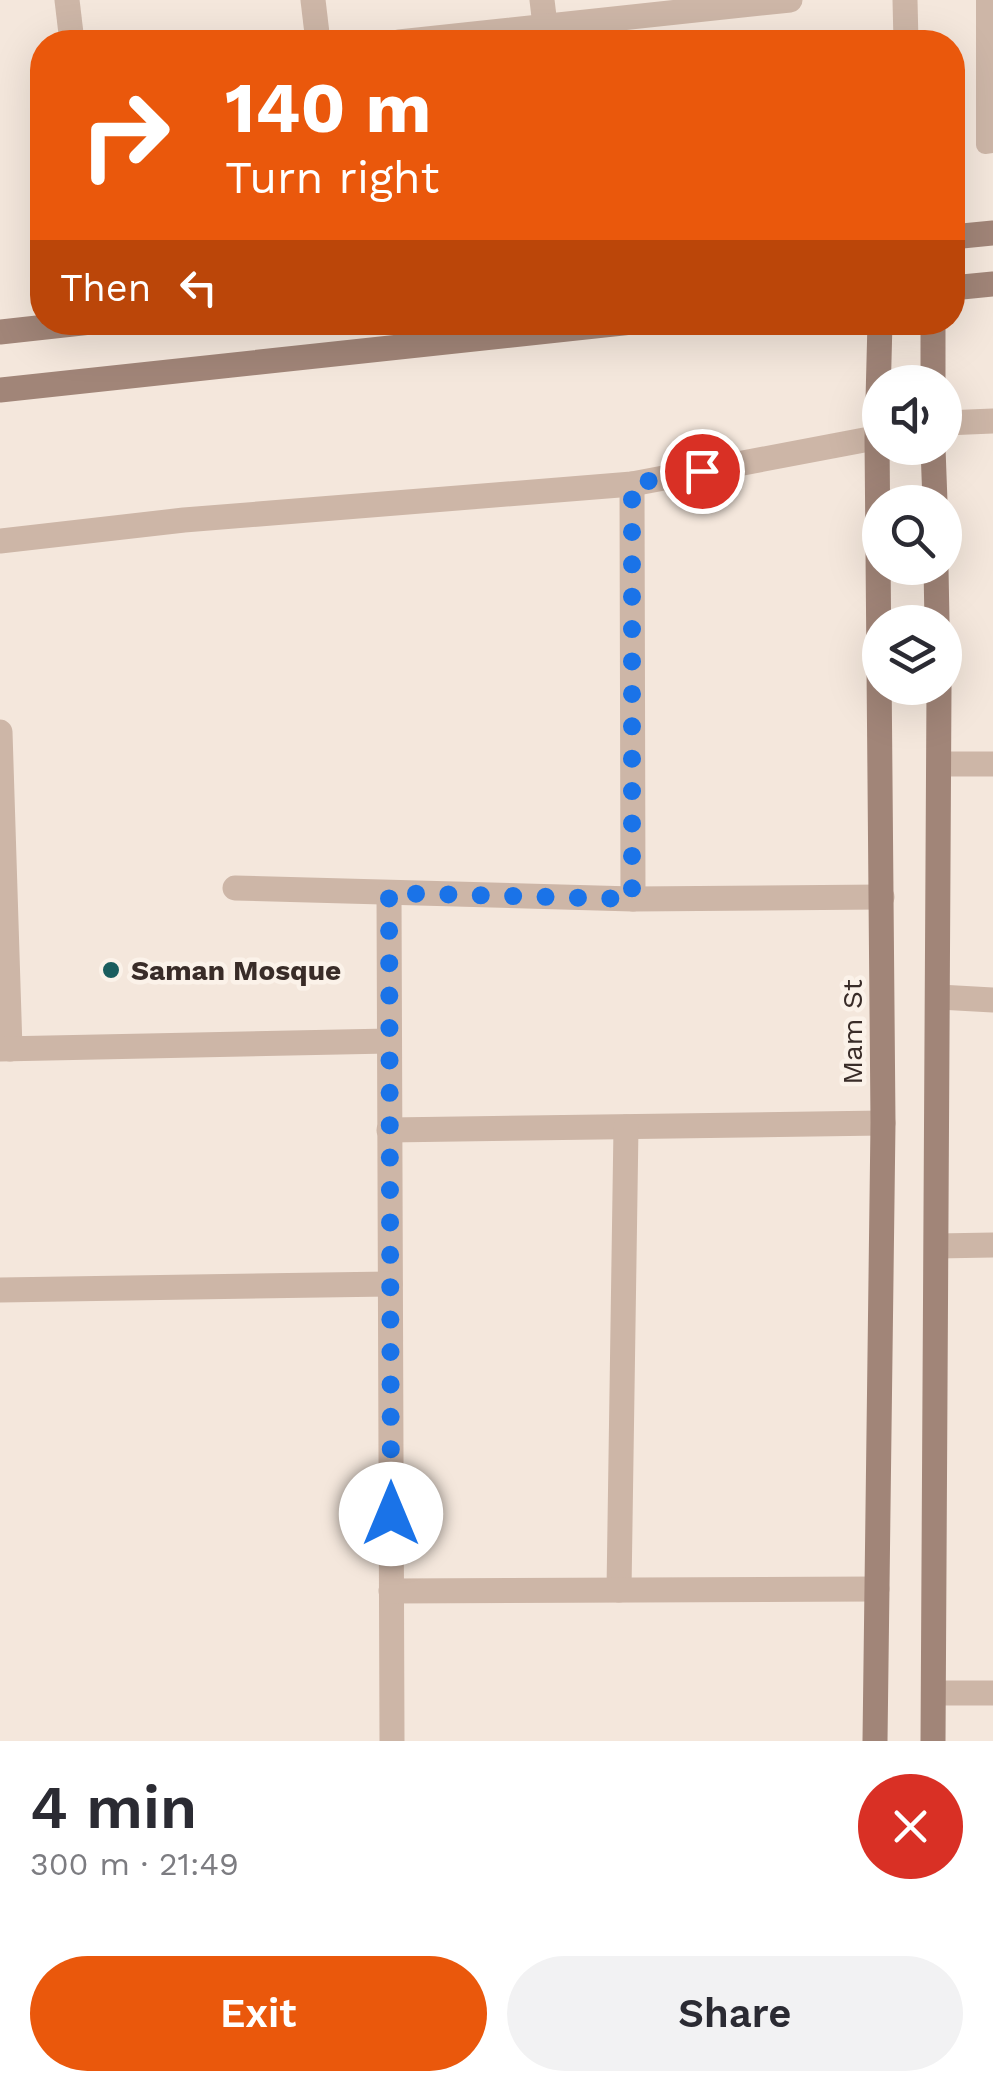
<!DOCTYPE html>
<html lang="en">
<head>
<meta charset="utf-8">
<style>
  :root { --surface:#fff; --page:#f2f2f3; --text:#2b2b33; --muted:#7c7c81; --accent:#ea580c }
  body { margin:0; font-family:"Work Sans",sans-serif; background:var(--page); color:var(--text); height:100vh; display:flex; flex-direction:column; font-size:38px; white-space:nowrap }
  * { box-sizing:border-box; margin:0 }
  p { font-size:32px; color:var(--muted) }
  .icon { flex:none; width:55px; height:55px; fill:none; stroke:currentColor; stroke-width:2; stroke-linecap:round; stroke-linejoin:round }
  .map { position:relative; height:1741px; overflow:hidden }
  .panel { display:flex; flex-direction:column; background:var(--surface); flex:1 }
  .panel>* { flex:none }
  .top-card { position:absolute; left:30px; top:30px; width:935px; height:305px; border-radius:40px; box-shadow:0 10px 40px #0002; background:#ea580c; color:#fff; overflow:hidden }
  .fabs { position:absolute; left:862px; top:365px; display:grid; gap:20px }
  .fabs a { display:grid; place-items:center; width:100px; height:100px; border-radius:50%; background:var(--surface); box-shadow:0 10px 40px #0002; font-size:50px }
  .pin { position:absolute; display:grid; place-items:center; width:85px; height:85px; color:#fff; margin:-42px; border:5px solid #fff; border-radius:50%; box-shadow:0 2px 10px #0007 }
  .me { position:absolute; width:110px; margin:-55px; rotate:0deg; stroke-linejoin:round; filter:drop-shadow(0 0 8px #0008) }
  .turn { display:flex; align-items:center; gap:35px; height:210px; padding:0 30px; font-size:45px }
  .turn .icon { width:130px; height:130px; stroke-width:2.5 }
  .turn b { display:block; font-size:70px; line-height:85px }
  .then { display:flex; align-items:center; height:95px; padding:0 30px; background:#0003; gap:20px; font-size:38px }
  .round { display:grid; place-items:center; flex:none; width:105px; height:105px; border-radius:52px; background:var(--page) }
  .overview { display:flex; align-items:center; justify-content:space-between; height:170px; padding:0 30px }
  h1 { font-size:60px; font-weight:600; line-height:75px }
  .action { display:flex; gap:20px; margin-top:auto; padding:20px 30px }
  .action a { flex:1; height:115px; border-radius:60px; background:var(--accent); color:#fff; font-size:40px; font-weight:600; line-height:115px; text-align:center }
  .action a+a { background:var(--page); color:var(--text) }
  .map>svg:first-child { display:block }
  .lines { fill:none; stroke-linecap:round; stroke-linejoin:round }
  .service { stroke:#cdb6a7; stroke-width:18 }
  .minor { stroke:#cdb6a7; stroke-width:25 }
  .secondary { stroke:#a18578; stroke-width:25 }
  .route { stroke:#1a73e8; stroke-width:18; stroke-dasharray:0 32.4 }
  .poi-dot { fill:#1a5d5e; stroke:#fbf2e9; stroke-width:4 }
  .labels { text-anchor:middle; dominant-baseline:central; stroke-width:9; stroke-linejoin:round; paint-order:stroke }
  .poi-label { font-size:28px; font-weight:bold; fill:#392c28; stroke:#fbf2e9; text-anchor:start }
  .street-label { font-size:28px; fill:#392c28; stroke:#fbf2e9 }
</style>
</head>
<body>
<div class="map">
<svg width="993" height="1741" viewBox="0 0 993 1741">
  <rect width="100%" height="100%" fill="#f4e7dc"/>
  <g class="lines">
    <!-- service -->
    <polyline class="service" points="985,0 985,145 993,144"/>
    <!-- minor -->
    <g class="minor">
      <polyline points="67,0 72,42"/>
      <polyline points="313,0 318,42"/>
      <polyline points="542,0 545,25"/>
      <polyline points="905,0 906,42"/>
      <polyline points="399,42 790,0"/>
      <polyline points="945,423 993,421"/>
      <polyline points="632,484 633,899"/>
      <polyline points="0,541 184,520 632,484 880,437"/>
      <polyline points="0,732 10,1049"/>
      <polyline points="941,764 993,764"/>
      <polyline points="235,888 633,899 882,897"/>
      <polyline points="389,893 392,1741"/>
      <polyline points="939,997 993,1000"/>
      <polyline points="0,1049 389,1041"/>
      <polyline points="389,1130 883,1123"/>
      <polyline points="937,1246 993,1245"/>
      <polyline points="0,1290 390,1284"/>
      <polyline points="619,1590 626,1127"/>
      <polyline points="391,1591 877,1589"/>
      <polyline points="934,1693 993,1693"/>
    </g>
    <!-- secondary -->
    <g class="secondary">
      <polyline points="952,237 993,233"/>
      <polyline points="952,288 993,284"/>
      <polyline points="0,332 91,322"/>
      <polyline points="933,382 933,322"/>
      <polyline points="0,390 632,322"/>
      <polyline points="933,448 935,502"/>
      <polyline points="936,568 937,622"/>
      <polyline points="875,1741 883,1123 877,438 880,322"/>
      <polyline points="933,1741 939,688"/>
    </g>
  </g>
  <g class="lines">
    <!-- route -->
    <polyline class="route" points="391,1514 389,893 632,899 632,484 702,471"/>
  </g>
  <!-- markers -->
  <circle class="poi-dot" cx="111" cy="970" r="10"/>
  <g class="labels">
    <!-- poi labels -->
    <g class="poi-label">
      <text x="131" y="970">Saman Mosque</text>
    </g>
    <!-- street labels -->
    <g class="street-label">
      <text transform="translate(852 1032) rotate(-90)">Mam St</text>
    </g>
  </g>
</svg>
<div class="fabs">
<a><svg class="icon" aria-label="sound" viewBox="0 0 24 24"><path d="M4 9h4l5-4v14l-5-4H4zM17 9q2 3 0 6"/></svg></a>
<a><svg class="icon" aria-label="search" viewBox="0 0 24 24"><circle cx="10" cy="10" r="6"/><path d="M15 15l6 6"/></svg></a>
<a><svg class="icon" aria-label="layers" viewBox="0 0 24 24"><path d="M12 4l9 5-9 5-9-5zM3 14l9 5 9-5"/></svg></a>
</div>
<div class="pin" style="left:702px;top:471px;background:#d93025"><svg class="icon" aria-label="arrive" viewBox="0 0 24 24"><path d="M6 21V4h12l-3 4 3 4H6"/></svg></div>
<svg class="me" style="left:391px;top:1514px" viewBox="-20 -20 40 40"><circle r="19" fill="#fff"/><path d="M0-13L10 11 0 6-10 11z" fill="#1a73e8"/></svg>
<div class="top-card">
<div class="turn"><svg class="icon" aria-label="right" viewBox="0 0 24 24"><path d="M7 20v-9h11M14 6l5 5-5 5"/></svg><div><b>140 m</b>Turn right</div></div>
<div class="then">Then<svg class="icon" aria-label="left" viewBox="0 0 24 24"><path d="M17 20v-9H6M10 6l-5 5 5 5"/></svg></div>
</div>
</div>
<section class="panel">
<div class="overview"><div><h1>4 min</h1><p>300 m · 21:49</p></div><a class="round" style="background:#d93025;color:#fff"><svg class="icon" aria-label="close" viewBox="0 0 24 24"><path d="M6 6l12 12M18 6L6 18"/></svg></a></div>
<div class="action"><a>Exit</a><a>Share</a></div>
</section>
</body>
</html>
